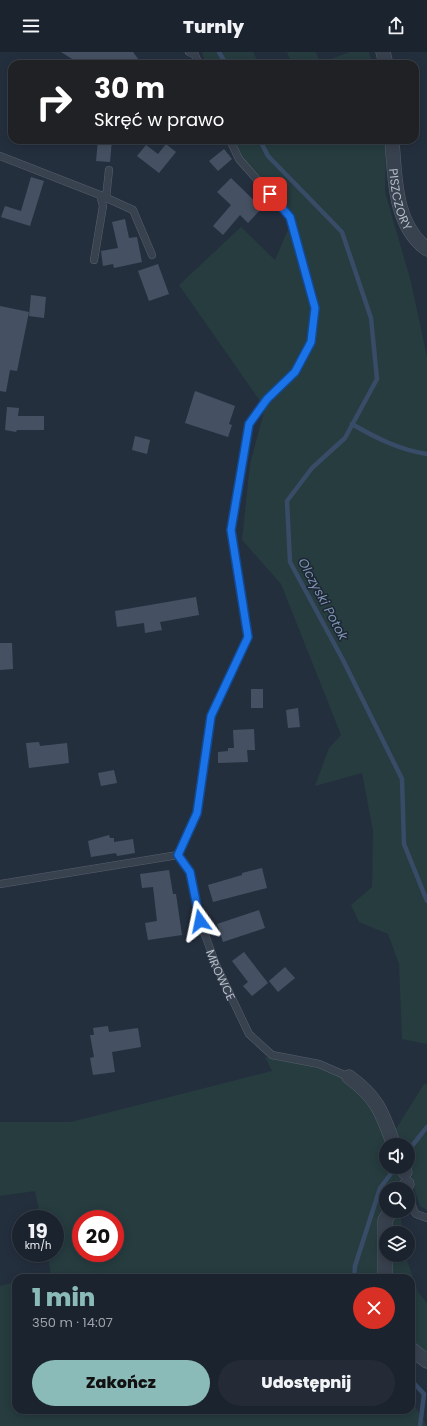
<!DOCTYPE html>
<html lang="pl">
<head>
<meta charset="utf-8">
<style>
  :root { --surface:#1b232e; --page:#242b36; --text:#f1f3f6; --muted:#a0a4aa; --line:#39404a; --accent:#8bbbb9 }
  body { margin:0; font-family:Poppins,sans-serif; background:var(--page); color:var(--text); height:100vh; display:flex; flex-direction:column; font-size:15px; white-space:nowrap }
  * { box-sizing:border-box; margin:0 }
  p { font-size:13px; color:var(--muted) }
  .icon { flex:none; width:22px; height:22px; fill:none; stroke:currentColor; stroke-width:2; stroke-linecap:round; stroke-linejoin:round }
  .map { position:relative; flex:1; overflow:hidden }
  .sheet { position:absolute; left:12px; top:1222px; width:403px; height:140px; display:flex; flex-direction:column; background:var(--surface); border-radius:12px; box-shadow:0 2px 10px #0003,0 0 0 1px var(--line) }
  .sheet>* { flex:none }
  .banner { position:absolute; left:8px; top:8px; width:411px; height:84px; border-radius:12px; box-shadow:0 2px 10px #0003,0 0 0 1px var(--line); background:#202124; color:#fff; overflow:hidden }
  .fabs { position:absolute; left:379px; top:1086px; display:grid; gap:8px }
  .fabs a { display:grid; place-items:center; width:36px; height:36px; border-radius:50%; background:var(--surface); box-shadow:0 2px 10px #0003,0 0 0 1px var(--line); font-size:20px }
  .speed { position:absolute; left:12px; top:1158px; display:flex; gap:8px; font-size:20px; font-weight:700; text-align:center }
  .speed>* { display:grid; place-content:center; width:52px; height:52px; border-radius:50%; background:var(--surface); box-shadow:0 2px 10px #0003,0 0 0 1px var(--line); line-height:1 }
  .speed small { font-size:10px; font-weight:400 }
  .speed .limit { border:6px solid #d22; background:#fff; color:#111 }
  .pin { position:absolute; display:grid; place-items:center; width:34px; height:34px; color:#fff; margin:-17px; border-radius:8px; box-shadow:0 2px 6px #0006 }
  .me { position:absolute; width:44px; margin:-22px; rotate:348deg; stroke-linejoin:round; filter:drop-shadow(0 0 3px #0008) }
  .turn { display:flex; align-items:center; gap:14px; height:84px; padding:0 20px; font-size:18px }
  .turn .icon { width:52px; height:52px; stroke-width:2.5 }
  .turn b { display:block; font-size:28px; line-height:34px }
  .round { display:grid; place-items:center; flex:none; width:42px; height:42px; border-radius:21px; background:var(--page) }
  .summary { display:flex; align-items:center; justify-content:space-between; height:68px; padding:0 20px }
  h1 { font-size:24px; font-weight:800; line-height:30px; color:var(--accent) }
  .primary-button { display:flex; gap:8px; margin-top:auto; padding:8px 20px }
  .primary-button a { flex:1; height:46px; border-radius:24px; background:var(--accent); color:#111; font-size:16px; font-weight:800; line-height:46px; text-align:center }
  .primary-button a+a { background:var(--page); color:var(--text) }
  header { display:flex; justify-content:space-between; align-items:center; height:52px; padding:0 20px; background:var(--surface); font-size:18px; font-weight:800 }
  .map>svg:first-child { display:block }
  .green { fill:#263c3f; fill-rule:evenodd }
  .lines { fill:none; stroke-linecap:round; stroke-linejoin:round }
  .stream { stroke:#394c67; stroke-width:4.5 }
  .building { fill:#455162 }
  .service-casing { stroke:#565f6c; stroke-width:8 }
  .minor-casing { stroke:#565f6c; stroke-width:15 }
  .service { stroke:#38414e; stroke-width:7 }
  .minor { stroke:#38414e; stroke-width:14 }
  .route-casing { stroke:#114b97; stroke-width:10 }
  .route { stroke:#1a73e8; stroke-width:7 }
  .labels { text-anchor:middle; dominant-baseline:central; stroke-width:3; stroke-linejoin:round; paint-order:stroke }
  .street-label { font-size:12px; fill:#b4bcc9; stroke:#1d2633 }
  .water-label { font-size:13px; font-style:italic; fill:#7c92b1; stroke:#1d2633 }
</style>
</head>
<body>
<header><svg class="icon" aria-label="menu" viewBox="0 0 24 24"><path d="M4 6h16M4 12h16M4 18h16"/></svg>Turnly<svg class="icon" aria-label="share" viewBox="0 0 24 24"><path d="M12 15V3M7 8l5-5 5 5M5 13v7h14v-7"/></svg></header>
<div class="map">
<svg width="427" height="1374" viewBox="0 0 427 1374">
  <rect width="100%" height="100%" fill="#242f3e"/>
  <!-- green -->
  <g class="green">
    <polygon points="202,0 253,0 259,12 206,12"/>
    <polygon points="287,0 316,0 320,11 350,0 369,0 372,12 292,12"/>
    <polygon points="233,88 386,88 385,140 411,230 427,305 427,992 402,987 399,912 388,882 359,870 351,853 372,835 373,779 362,721 315,734 329,696 341,683 281,532 242,488 250,412 265,356 179,233 241,175 275,208 293,166 240,106"/>
    <path d="M265,1005C302,1012 359,1019 376,1058C381,1069 384,1082 388,1093H386V1115H396L402,1130L399,1137H386V1159L380,1226H37L51,1223L47,1201H55V1167H41L35,1139L0,1144V1070H71L272,1019ZM81,1167H115V1201H81Z"/>
    <path d="M424,1032H427V1158L420,1154C413,1135 408,1114 408,1093H403L396,1077Z"/>
    <polygon points="395,1160 401,1163 402,1181 388,1181"/>
    <polygon points="389,1203 405,1203 418,1240 427,1251 427,1301 411,1290 411,1226 390,1226"/>
    <polygon points="16,1230 16,1358 411,1358 411,1348 427,1374 0,1374 0,1234"/>
  </g>
  <g class="lines">
    <!-- stream -->
    <g class="stream">
      <polyline points="219,0 226,12"/>
      <polyline points="260,88 268,104 342,180 371,266 377,327 345,386 312,416 287,449 290,510 343,608 402,727 404,792 427,849"/>
      <path d="M352,372C376,386 400,398 427,402"/>
      <polyline points="408,1099 427,1075"/>
      <polyline points="354,1226 355,1214 380,1136 396,1115"/>
      <polyline points="411,1328 424,1342 420,1374"/>
    </g>
  </g>
  <!-- building -->
  <g class="building">
    <polygon points="61,0 133,0 142,12 80,12"/>
    <polygon points="98,88 112,88 110,110 96,109"/>
    <polygon points="166,92 176,100 159,121 137,104 146,93 158,102"/>
    <polygon points="224,97 232,107 218,119 209,109"/>
    <polygon points="31,125 44,129 30,174 1,165 5,154 21,159"/>
    <polygon points="231,126 262,156 248,171 240,163 223,183 213,174 231,153 217,140"/>
    <polygon points="125,167 129,186 137,185 142,210 114,216 113,212 103,214 101,199 118,196 112,170"/>
    <polygon points="158,212 169,242 149,249 138,219"/>
    <polygon points="31,243 46,245 44,266 29,264"/>
    <polygon points="0,254 29,260 17,319 10,318 6,340 0,339"/>
    <polygon points="195,339 235,354 229,372 232,373 228,385 185,371"/>
    <polygon points="7,355 19,356 18,364 44,364 44,378 17,378 16,380 5,378"/>
    <polygon points="135,384 150,388 147,402 132,398"/>
    <polygon points="196,545 199,563 160,570 162,578 145,581 144,571 117,575 115,559"/>
    <polygon points="0,591 12,591 13,617 0,618"/>
    <rect x="251" y="637" width="12" height="19"/>
    <polygon points="298,656 300,675 288,676 286,658"/>
    <polygon points="254,677 255,698 247,698 248,710 218,711 218,700 228,699 228,696 234,696 233,678"/>
    <polygon points="39,690 40,694 67,691 69,711 29,716 26,691"/>
    <polygon points="114,718 117,731 101,734 98,721"/>
    <polygon points="109,783 110,786 114,786 114,790 133,787 135,801 117,804 115,798 116,801 91,805 88,789"/>
    <polygon points="262,816 267,836 213,850 208,833 242,823 242,821"/>
    <polygon points="169,818 173,842 176,842 182,883 148,888 145,871 157,869 153,835 142,836 140,822"/>
    <polygon points="259,858 265,876 223,890 217,872"/>
    <polygon points="244,900 268,931 252,944 243,934 248,930 232,909"/>
    <polygon points="285,915 295,926 278,940 269,929"/>
    <polygon points="108,974 109,980 138,976 141,995 112,1000 115,1020 93,1023 90,1006 94,1005 90,983 94,983 93,976"/>
  </g>
  <g class="lines">
    <defs>
      <g id="service">
        <polyline points="189,0 195,3 199,12"/>
        <polyline points="0,104 100,143 103,154 94,208"/>
        <polyline points="100,143 133,158 152,203"/>
        <polyline points="106,146 109,118"/>
        <polyline points="178,803 197,761 211,665 248,585 231,477 249,372 267,347 295,320 311,290 315,256 290,165 239,107 230,88"/>
        <path id="s1" d="M0,832L178,803L190,820L200,869L216,913L249,982L272,1003L319,1012L349,1025"/>
        <polyline points="407,1132 413,1157 416,1162 427,1166"/>
      </g>
      <g id="minor">
        <polyline points="383,0 386,12"/>
        <path id="s2" d="M392,88C395,125 394,173 427,197"/>
        <path d="M349,1025C378,1046 382,1061 394,1093"/>
        <polyline points="403,1115 405,1120"/>
        <polyline points="404,1137 407,1132"/>
        <polyline points="385,1226 385,1168 391,1159"/>
        <polyline points="411,1297 427,1309"/>
      </g>
    </defs>
    <!-- service casing -->
    <use href="#service" class="service-casing"/>
    <!-- minor casing -->
    <use href="#minor" class="minor-casing"/>
    <!-- service -->
    <use href="#service" class="service"/>
    <!-- minor -->
    <use href="#minor" class="minor"/>
  </g>
  <g class="lines">
    <defs>
      <polyline id="route" points="200,869 190,820 178,803 197,761 211,664 248,585 231,478 249,372 267,347 295,320 311,290 315,256 290,165 270,142"/>
    </defs>
    <!-- route casing -->
    <use href="#route" class="route-casing"/>
    <!-- route -->
    <use href="#route" class="route"/>
  </g>
  <g class="labels">
    <!-- street labels -->
    <g class="street-label">
      <text stroke="none"><textPath href="#s2" startOffset="60">PISZCZORY</textPath></text>
      <text stroke="none"><textPath href="#s1" startOffset="309">MROWCE</textPath></text>
    </g>
    <!-- water labels -->
    <g class="water-label">
      <text transform="translate(323 547) rotate(62)">Olczyski Potok</text>
    </g>
  </g>
</svg>
<div class="fabs">
<a><svg class="icon" aria-label="sound" viewBox="0 0 24 24"><path d="M4 9h4l5-4v14l-5-4H4zM17 9q2 3 0 6"/></svg></a>
<a><svg class="icon" aria-label="search" viewBox="0 0 24 24"><circle cx="10" cy="10" r="6"/><path d="M15 15l6 6"/></svg></a>
<a><svg class="icon" aria-label="layers" viewBox="0 0 24 24"><path d="M12 4l9 5-9 5-9-5zM3 14l9 5 9-5"/></svg></a>
</div>
<div class="speed"><div>19<small>km/h</small></div><div class="limit">20</div></div>
<div class="pin" style="left:270px;top:142px;background:#d93025"><svg class="icon" aria-label="arrive" viewBox="0 0 24 24"><path d="M6 21V4h12l-3 4 3 4H6"/></svg></div>
<svg class="me" style="left:200px;top:869px" viewBox="-20 -20 40 40"><path d="M0-17L14 15 0 8-14 15z" fill="#1a73e8" stroke="#fff" stroke-width="4"/></svg>
<div class="banner">
<div class="turn"><svg class="icon" aria-label="right" viewBox="0 0 24 24"><path d="M7 20v-9h11M14 6l5 5-5 5"/></svg><div><b>30 m</b>Skręć w prawo</div></div>
</div>
<section class="sheet">
<div class="summary"><div><h1>1 min</h1><p>350 m · 14:07</p></div><a class="round" style="background:#d93025;color:#fff"><svg class="icon" aria-label="close" viewBox="0 0 24 24"><path d="M6 6l12 12M18 6L6 18"/></svg></a></div>
<div class="primary-button"><a>Zakończ</a><a>Udostępnij</a></div>
</section>
</div>
</body>
</html>
